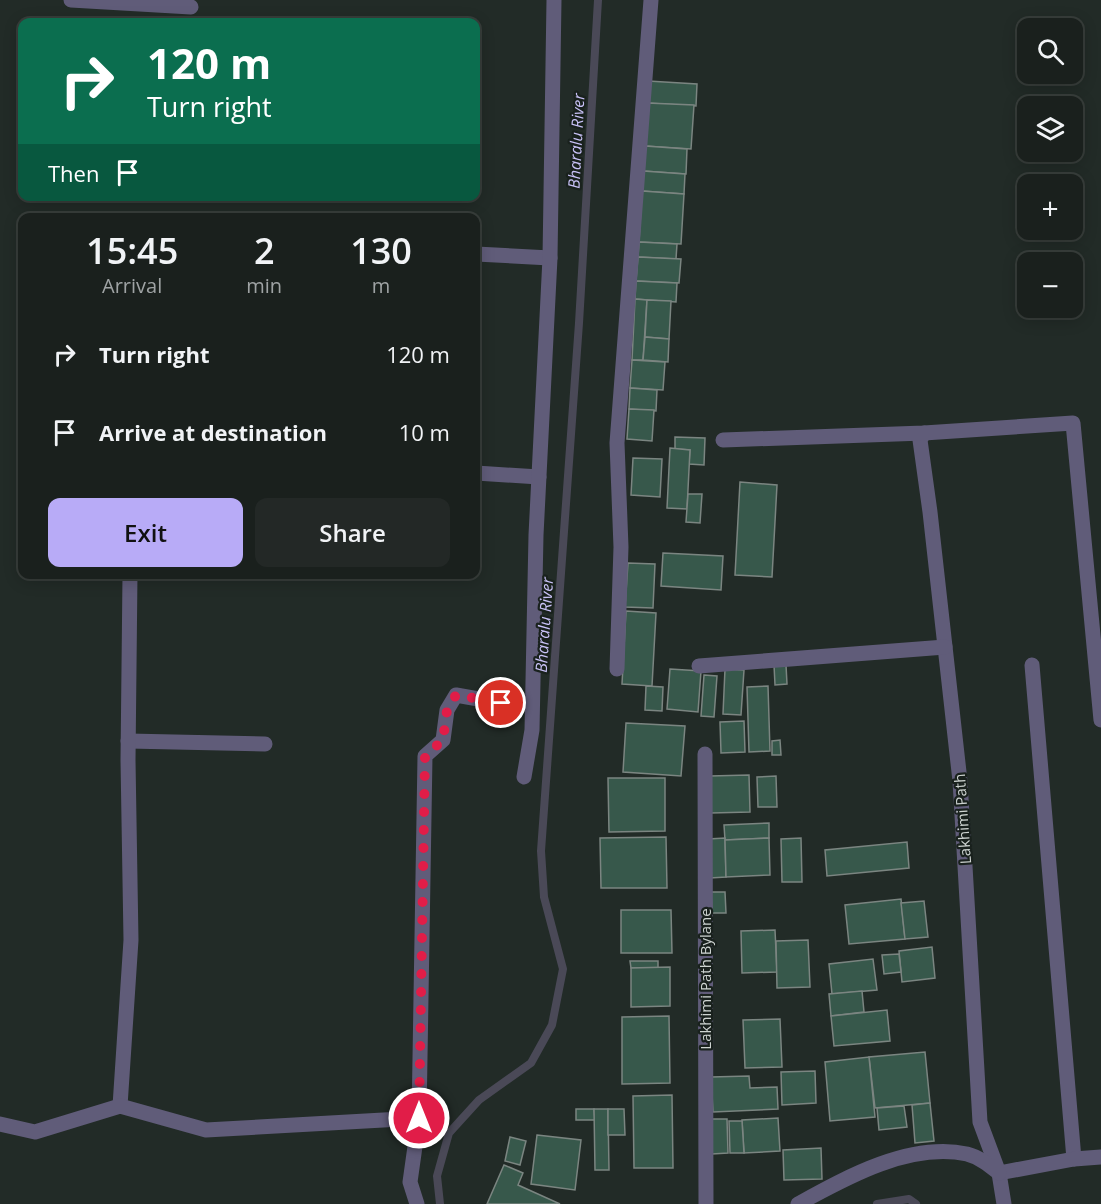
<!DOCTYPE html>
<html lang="en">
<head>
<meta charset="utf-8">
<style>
  :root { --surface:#1a201d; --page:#232826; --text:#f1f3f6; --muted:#9fa3a4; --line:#383e3b; --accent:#b8abf7 }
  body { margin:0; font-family:"Open Sans",sans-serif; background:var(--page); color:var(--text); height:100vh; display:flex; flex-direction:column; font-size:22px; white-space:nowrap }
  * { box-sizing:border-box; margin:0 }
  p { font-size:20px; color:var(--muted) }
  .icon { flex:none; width:33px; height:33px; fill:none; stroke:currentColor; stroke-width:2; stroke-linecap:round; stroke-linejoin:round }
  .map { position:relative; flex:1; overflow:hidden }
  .sheet { position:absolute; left:18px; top:213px; width:462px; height:366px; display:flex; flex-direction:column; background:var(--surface); border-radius:12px; box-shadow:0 3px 15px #0003,0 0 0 2px var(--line) }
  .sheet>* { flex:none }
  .guide { position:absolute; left:18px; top:18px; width:462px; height:183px; border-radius:12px; box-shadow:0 3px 15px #0003,0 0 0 2px var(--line); background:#0b6e4f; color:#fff; overflow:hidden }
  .tools { position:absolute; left:1017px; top:18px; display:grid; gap:12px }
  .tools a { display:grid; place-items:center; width:66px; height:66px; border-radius:12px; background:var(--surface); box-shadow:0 3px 15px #0003,0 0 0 2px var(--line); font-size:30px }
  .pin { position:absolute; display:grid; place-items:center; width:51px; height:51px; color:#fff; margin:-26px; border:3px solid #fff; border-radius:50%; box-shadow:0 2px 6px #0007 }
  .me { position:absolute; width:66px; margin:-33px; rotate:0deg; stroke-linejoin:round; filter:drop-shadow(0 0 4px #0008) }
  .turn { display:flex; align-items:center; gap:21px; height:126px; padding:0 30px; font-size:27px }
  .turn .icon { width:78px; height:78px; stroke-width:2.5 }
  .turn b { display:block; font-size:42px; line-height:51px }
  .then { display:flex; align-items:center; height:57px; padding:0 30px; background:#0003; gap:12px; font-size:22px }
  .eta { display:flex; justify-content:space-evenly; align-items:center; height:102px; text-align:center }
  .eta b { font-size:36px; font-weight:600; line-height:42px }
  .button { display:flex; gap:12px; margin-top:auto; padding:12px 30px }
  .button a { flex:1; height:69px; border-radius:12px; background:var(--accent); color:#111; font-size:24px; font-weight:600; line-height:69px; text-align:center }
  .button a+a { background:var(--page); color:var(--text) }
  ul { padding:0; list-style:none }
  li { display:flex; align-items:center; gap:18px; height:78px; padding:0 30px }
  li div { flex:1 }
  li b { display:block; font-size:22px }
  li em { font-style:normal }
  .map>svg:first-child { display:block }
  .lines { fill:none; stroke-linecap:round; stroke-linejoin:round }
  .stream { stroke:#4a4957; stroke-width:8 }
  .building { fill:#37584b; stroke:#7b8581; stroke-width:1.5 }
  .street { stroke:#605c79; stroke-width:15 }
  .route { stroke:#e11d48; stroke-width:10; stroke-dasharray:0 18 }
  .labels { text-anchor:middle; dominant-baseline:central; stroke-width:4.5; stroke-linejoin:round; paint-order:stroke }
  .street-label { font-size:15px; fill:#ced4d1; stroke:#19211d }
  .water-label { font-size:16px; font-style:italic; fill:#c9c2f7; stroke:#19211d }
</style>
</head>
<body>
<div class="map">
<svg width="1101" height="1204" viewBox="0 0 1101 1204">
  <rect width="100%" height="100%" fill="#222b27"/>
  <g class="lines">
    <!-- stream -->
    <g class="stream">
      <polyline points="440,1204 437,1176 449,1133 479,1100 531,1063 552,1025 563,969 544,897 541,851 579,323 598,0"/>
      <polyline points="877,1204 909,1199 916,1204"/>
    </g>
  </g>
  <!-- building -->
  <g class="building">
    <polygon points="648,81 697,84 696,106 647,103"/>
    <polygon points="647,103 694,105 691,149 645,146"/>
    <polygon points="645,146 687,149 686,174 643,171"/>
    <polygon points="643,171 685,174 684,194 642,191"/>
    <polygon points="642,191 684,194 681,244 639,242"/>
    <polygon points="639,242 677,244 676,259 638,257"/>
    <polygon points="638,257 681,259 679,283 636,281"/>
    <polygon points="636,281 677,283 676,302 635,299"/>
    <polygon points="635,299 647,300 643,360 632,360"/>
    <polygon points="647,300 671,301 669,339 645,337"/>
    <polygon points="645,337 669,339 668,362 643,360"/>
    <polygon points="632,360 665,362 663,390 630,388"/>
    <polygon points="630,388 657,390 656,411 629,409"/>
    <polygon points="629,409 654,410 652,441 627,439"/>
    <polygon points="675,437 705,438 704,465 689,464 690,450 675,449"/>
    <polygon points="670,448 690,450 687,509 667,508"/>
    <polygon points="633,458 662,459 660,497 631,495"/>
    <polygon points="740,482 777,485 772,577 735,575"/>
    <polygon points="688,494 702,494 700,523 686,522"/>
    <polygon points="663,553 723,556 721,590 661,586"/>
    <polygon points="628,563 655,564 653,608 625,607"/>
    <polygon points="626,611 656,613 652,686 622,684"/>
    <polygon points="774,665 786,665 787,684 775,685"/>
    <polygon points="670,669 701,671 698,712 667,709"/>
    <polygon points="725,669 744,670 741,715 723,714"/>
    <polygon points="704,675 717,676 714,717 701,716"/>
    <polygon points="646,686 663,687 662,711 645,710"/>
    <polygon points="768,686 770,751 749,752 747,687"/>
    <polygon points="744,721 745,752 721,753 720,722"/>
    <polygon points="626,723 685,726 681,776 623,772"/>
    <polygon points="780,740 781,755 772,755 772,741"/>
    <polygon points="749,775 750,812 711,813 710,776"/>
    <polygon points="776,776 777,807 758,807 757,777"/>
    <polygon points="608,778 665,778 665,831 609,832"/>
    <polygon points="769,823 769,838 725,840 724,825"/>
    <polygon points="666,837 667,888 601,888 600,838"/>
    <polygon points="725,838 726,877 710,878 708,839"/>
    <polygon points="769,838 770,875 726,877 725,840"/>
    <polygon points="801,838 802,882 782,882 781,839"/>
    <polygon points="907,842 909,868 827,876 825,850"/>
    <polygon points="711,892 725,892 726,913 712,913"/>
    <polygon points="901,899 905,939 849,944 845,905"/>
    <polygon points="924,901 928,937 905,939 901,903"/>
    <polygon points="621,910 671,910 672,953 621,953"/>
    <polygon points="775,930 777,972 742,973 741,931"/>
    <polygon points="808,940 810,987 777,988 776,941"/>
    <polygon points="932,947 935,978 902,982 899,951"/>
    <polygon points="899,954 901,972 884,974 882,955"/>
    <polygon points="873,959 877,990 832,994 829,964"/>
    <polygon points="630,961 658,961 658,968 631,968"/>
    <polygon points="670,967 670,1006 631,1007 631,968"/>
    <polygon points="862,991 864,1012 831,1016 829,994"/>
    <polygon points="887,1010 890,1041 834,1046 831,1016"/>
    <polygon points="669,1016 670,1083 622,1084 622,1017"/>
    <polygon points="780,1019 782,1067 745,1068 743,1020"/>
    <polygon points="925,1052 930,1103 875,1108 869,1057"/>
    <polygon points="869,1057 875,1117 830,1121 825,1062"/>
    <polygon points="815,1071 816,1103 782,1105 781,1072"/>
    <polygon points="749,1076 750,1088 777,1087 778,1109 713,1112 711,1077"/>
    <polygon points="672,1095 673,1168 634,1168 633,1096"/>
    <polygon points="930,1103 934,1141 915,1143 912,1105"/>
    <polygon points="904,1106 907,1127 879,1130 877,1108"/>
    <polygon points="576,1109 594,1109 595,1120 576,1120"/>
    <polygon points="594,1109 608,1109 609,1170 595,1170"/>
    <polygon points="608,1109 624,1109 625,1135 608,1135"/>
    <polygon points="778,1118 780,1151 744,1153 742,1120"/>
    <polygon points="711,1119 727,1119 728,1153 712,1154"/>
    <polygon points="729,1121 742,1121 744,1153 730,1153"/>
    <polygon points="537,1135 581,1140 575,1190 531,1184"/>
    <polygon points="510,1137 526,1141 520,1165 505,1161"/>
    <polygon points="821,1148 822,1179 784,1180 783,1150"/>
    <polygon points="504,1165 523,1173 518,1185 560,1204 487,1204"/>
  </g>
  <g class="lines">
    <!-- street -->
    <g class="street">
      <polyline points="71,0 191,7"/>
      <polyline points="476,254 550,258"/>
      <polyline points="924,433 920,440 930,512 960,781 980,1122 999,1173 1004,1204"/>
      <polyline points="723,440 924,433 1073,423 1101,720"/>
      <polyline points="476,473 539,477"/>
      <polyline points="1032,665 1074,1159"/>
      <polyline points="699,666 945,647"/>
      <polyline points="617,669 621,547 617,443 651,0"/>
      <polyline points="128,741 265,744"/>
      <polyline points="705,754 706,1204"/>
      <polyline points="524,777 532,730 536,535 550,258 554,0"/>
      <polyline points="120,1106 131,940 128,760 130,574"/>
      <polyline points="0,1124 35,1132 120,1106 206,1130 419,1118"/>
      <polyline points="999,1173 1074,1159 1101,1157"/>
      <polyline points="417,1204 410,1182 419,1118 425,756 443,740 447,710 456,695 501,703"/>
      <path d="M798,1204C847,1177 910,1142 967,1154C979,1157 989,1165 999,1173"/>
    </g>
  </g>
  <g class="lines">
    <!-- route -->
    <polyline class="route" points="419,1118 425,756 443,740 447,710 456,695 501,703"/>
  </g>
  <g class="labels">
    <!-- street labels -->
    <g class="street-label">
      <text transform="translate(962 819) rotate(-94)">Lakhimi Path</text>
      <text transform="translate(705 979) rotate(-90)">Lakhimi Path Bylane</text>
    </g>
    <!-- water labels -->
    <g class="water-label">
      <text transform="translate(576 141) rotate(-87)">Bharalu River</text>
      <text transform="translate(544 625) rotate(-86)">Bharalu River</text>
    </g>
  </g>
</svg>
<div class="tools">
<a><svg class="icon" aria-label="search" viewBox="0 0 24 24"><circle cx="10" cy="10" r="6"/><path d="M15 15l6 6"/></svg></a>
<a><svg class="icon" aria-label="layers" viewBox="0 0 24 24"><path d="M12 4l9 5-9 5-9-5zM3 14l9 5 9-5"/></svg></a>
<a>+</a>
<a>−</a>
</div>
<div class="pin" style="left:501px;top:703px;background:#d93025"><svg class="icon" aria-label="arrive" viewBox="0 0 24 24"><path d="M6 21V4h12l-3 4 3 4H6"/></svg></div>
<svg class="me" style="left:419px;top:1118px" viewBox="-20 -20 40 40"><circle r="17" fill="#e11d48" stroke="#fff" stroke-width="3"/><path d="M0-11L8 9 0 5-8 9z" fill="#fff"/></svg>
<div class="guide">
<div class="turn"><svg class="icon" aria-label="right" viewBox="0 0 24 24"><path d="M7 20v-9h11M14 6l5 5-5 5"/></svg><div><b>120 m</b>Turn right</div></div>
<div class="then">Then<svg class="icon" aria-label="arrive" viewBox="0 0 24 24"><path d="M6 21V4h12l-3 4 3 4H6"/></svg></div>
</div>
<section class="sheet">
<div class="eta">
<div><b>15:45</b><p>Arrival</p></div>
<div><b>2</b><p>min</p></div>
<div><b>130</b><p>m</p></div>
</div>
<ul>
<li><svg class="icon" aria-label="right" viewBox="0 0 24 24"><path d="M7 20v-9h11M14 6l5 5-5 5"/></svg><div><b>Turn right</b></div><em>120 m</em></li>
<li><svg class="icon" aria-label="arrive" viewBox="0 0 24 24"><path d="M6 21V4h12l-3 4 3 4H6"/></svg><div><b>Arrive at destination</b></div><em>10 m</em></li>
</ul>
<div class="button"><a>Exit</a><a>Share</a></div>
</section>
</div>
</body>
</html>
